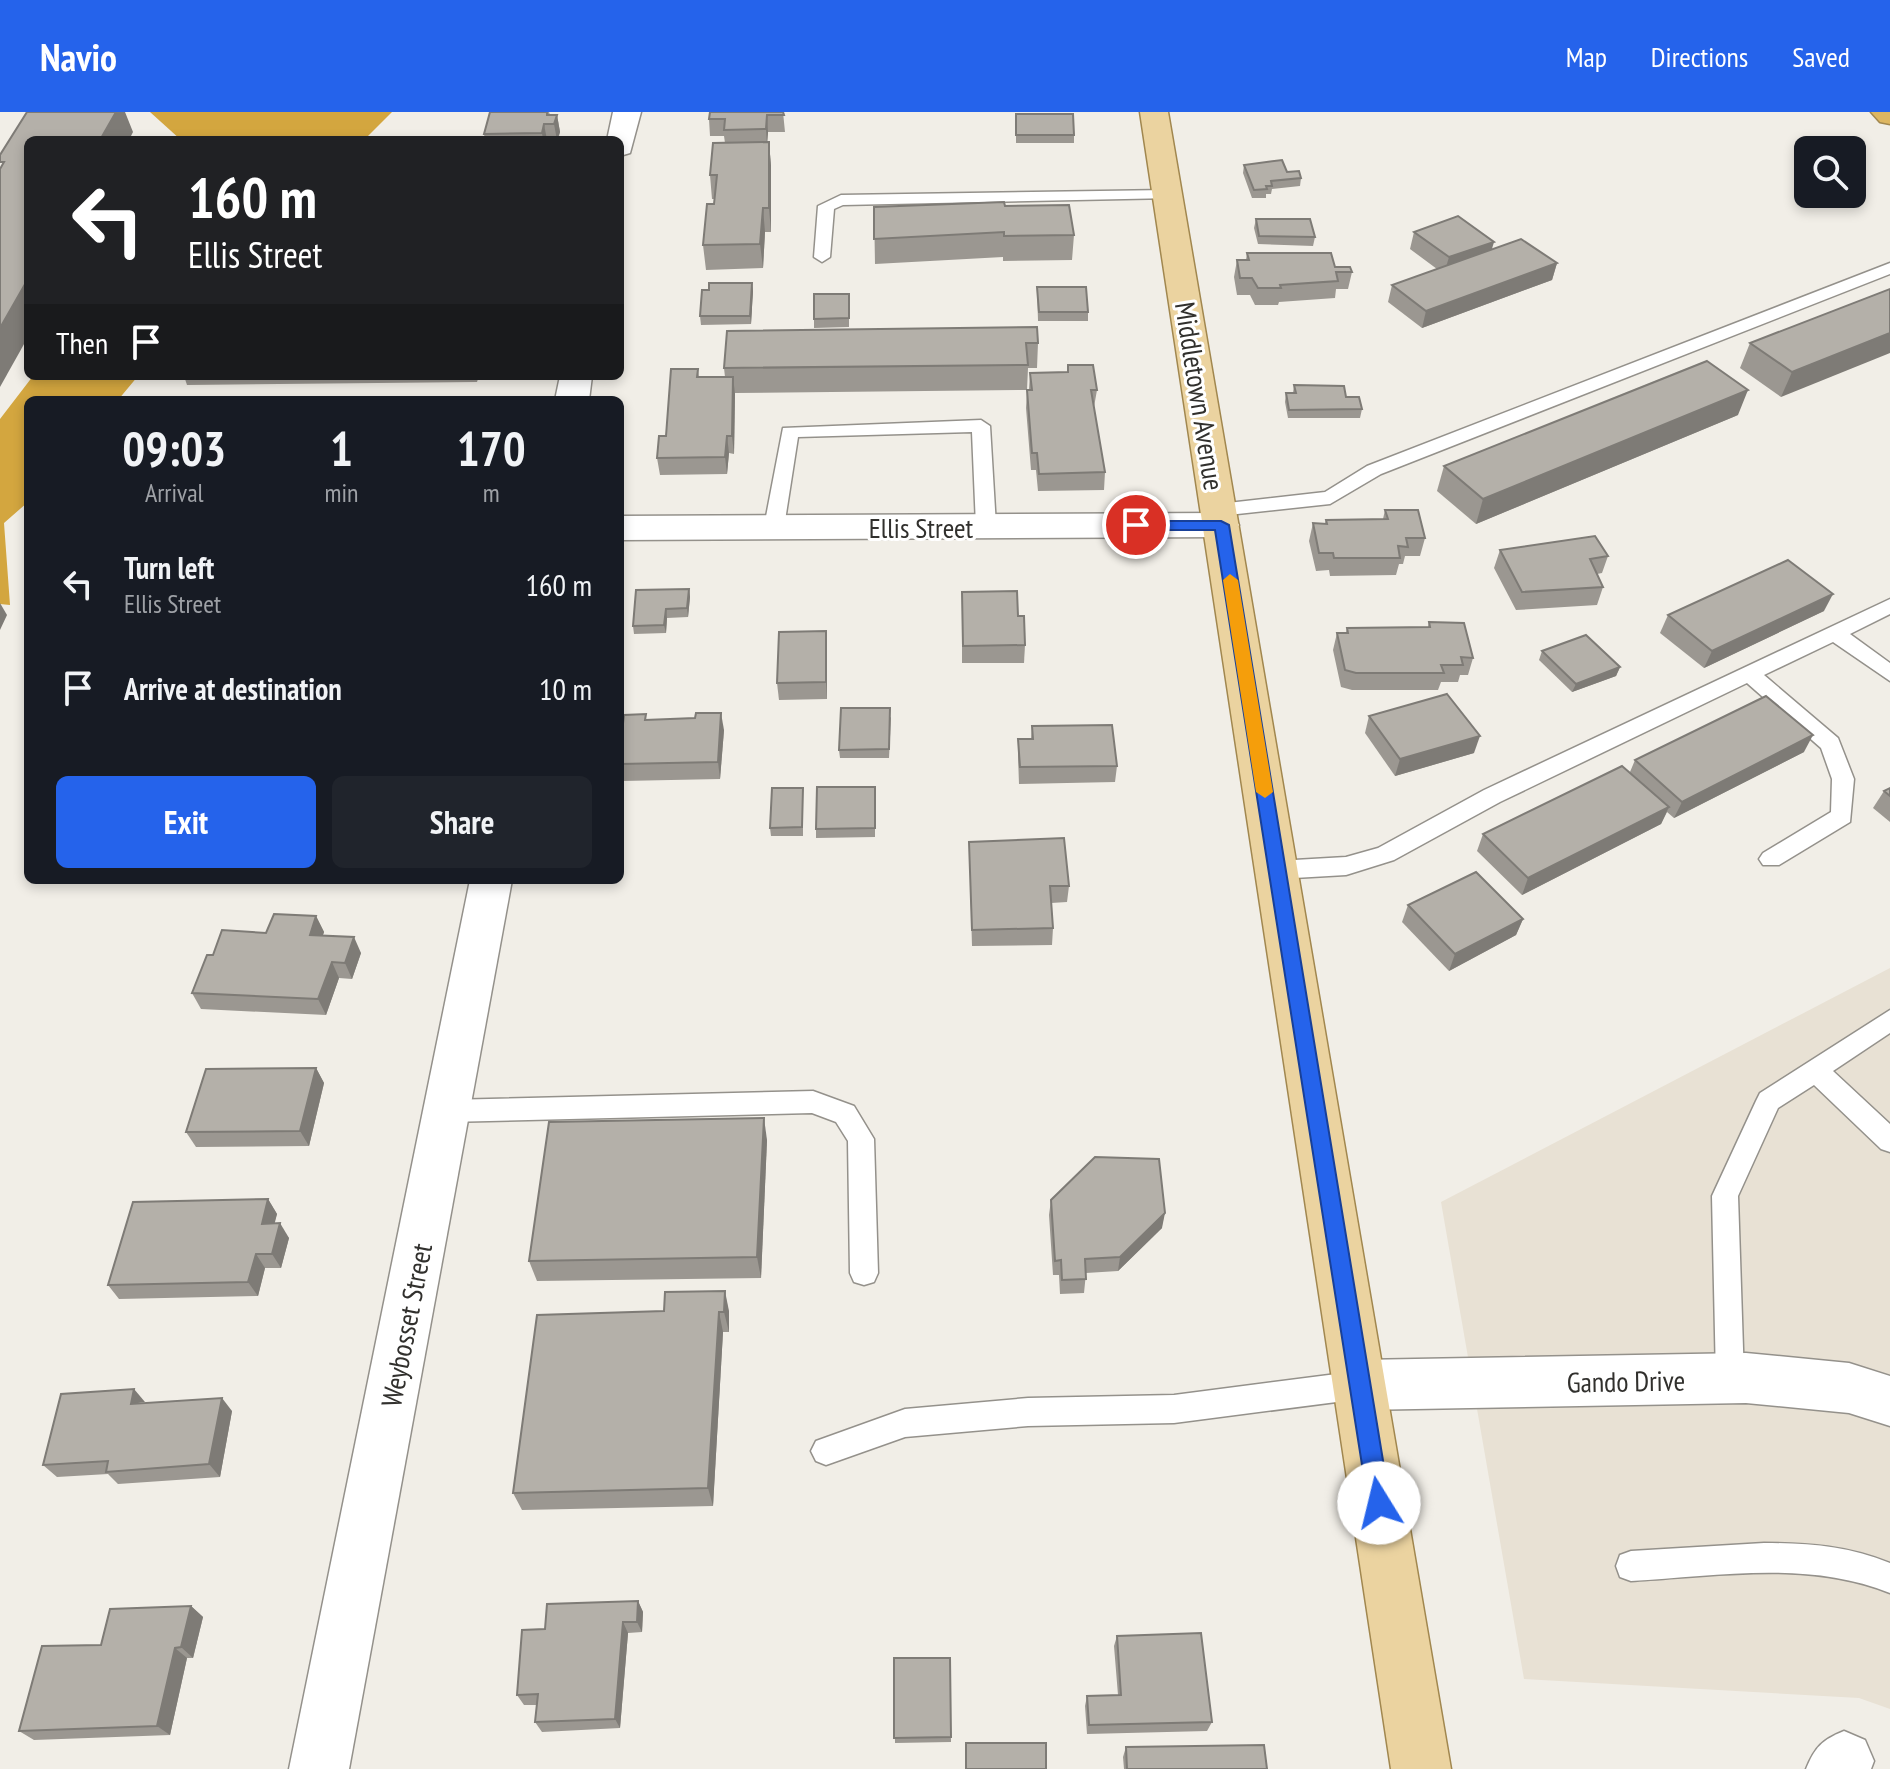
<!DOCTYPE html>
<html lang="en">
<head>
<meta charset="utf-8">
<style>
  :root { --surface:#171b24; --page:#20242c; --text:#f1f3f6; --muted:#9ea1a6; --accent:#2563eb }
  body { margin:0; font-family:"PT Sans Narrow",sans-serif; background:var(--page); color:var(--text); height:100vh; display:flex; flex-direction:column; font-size:30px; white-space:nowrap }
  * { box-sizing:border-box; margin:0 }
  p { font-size:26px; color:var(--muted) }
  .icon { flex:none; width:44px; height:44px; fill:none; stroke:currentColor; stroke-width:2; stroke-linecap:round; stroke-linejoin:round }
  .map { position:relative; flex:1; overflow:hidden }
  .sheet { position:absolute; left:24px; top:284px; width:600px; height:488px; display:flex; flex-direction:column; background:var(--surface); border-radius:12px; box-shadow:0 4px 12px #0003 }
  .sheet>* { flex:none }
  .hud { position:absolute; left:24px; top:24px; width:600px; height:244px; border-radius:12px; box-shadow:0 4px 12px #0003; background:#202124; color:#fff; overflow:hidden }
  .buttons { position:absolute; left:1794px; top:24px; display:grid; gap:16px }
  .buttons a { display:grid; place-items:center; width:72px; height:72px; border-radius:12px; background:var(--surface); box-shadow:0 4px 12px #0003; font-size:40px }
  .pin { position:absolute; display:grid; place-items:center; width:68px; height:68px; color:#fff; margin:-34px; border:4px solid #fff; border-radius:50%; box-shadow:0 2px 8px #0007 }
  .me { position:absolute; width:88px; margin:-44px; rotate:351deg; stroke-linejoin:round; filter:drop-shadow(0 0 6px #0008) }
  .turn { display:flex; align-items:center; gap:28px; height:168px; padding:0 32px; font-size:36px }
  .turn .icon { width:104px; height:104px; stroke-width:2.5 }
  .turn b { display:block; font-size:56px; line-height:68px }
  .then { display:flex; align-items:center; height:76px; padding:0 32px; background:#0003; gap:16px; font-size:30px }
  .eta { display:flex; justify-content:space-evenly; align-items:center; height:136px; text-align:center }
  .eta b { font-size:48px; font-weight:600; line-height:56px }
  .button { display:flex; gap:16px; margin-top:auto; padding:16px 32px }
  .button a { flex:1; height:92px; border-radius:12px; background:var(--accent); color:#fff; font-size:32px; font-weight:600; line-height:92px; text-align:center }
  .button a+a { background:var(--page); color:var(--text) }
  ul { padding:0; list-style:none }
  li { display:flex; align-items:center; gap:24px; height:104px; padding:0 32px }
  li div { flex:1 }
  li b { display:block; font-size:30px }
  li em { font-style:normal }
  header { display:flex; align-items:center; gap:48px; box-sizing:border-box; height:112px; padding:0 40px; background:var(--accent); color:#fff }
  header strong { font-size:38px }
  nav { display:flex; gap:44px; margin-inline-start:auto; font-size:28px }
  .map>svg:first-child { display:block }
  .built { fill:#e8e1d4 }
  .forest { fill:#d3a63f }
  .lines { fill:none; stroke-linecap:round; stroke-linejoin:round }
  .service-casing { stroke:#94918b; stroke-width:3 }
  .minor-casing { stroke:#94918b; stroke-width:3 }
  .primary-casing { stroke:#a1874f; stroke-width:3 }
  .motorway-casing { stroke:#a1874f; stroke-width:3 }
  .service { fill:#fff; fill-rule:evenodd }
  .minor { fill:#fff; fill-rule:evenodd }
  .primary { fill:#ebd3a0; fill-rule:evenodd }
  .motorway { fill:#ddb661; fill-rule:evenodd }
  .wall { fill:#9b9791 }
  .shaded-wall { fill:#7e7b76 }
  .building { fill:#b4b0a9; stroke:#7e7b76; stroke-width:2 }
  .route { fill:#2563eb; stroke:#184099; stroke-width:2 }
  .slow { fill:#f59e0b }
  .labels { text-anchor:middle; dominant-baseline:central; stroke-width:6; stroke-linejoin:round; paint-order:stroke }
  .street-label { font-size:28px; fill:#31302d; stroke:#fff }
</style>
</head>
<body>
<header>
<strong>Navio</strong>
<nav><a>Map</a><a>Directions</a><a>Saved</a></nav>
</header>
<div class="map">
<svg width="1890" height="1657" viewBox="0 0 1890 1657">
  <rect width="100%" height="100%" fill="#f1eee7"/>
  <!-- built -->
  <polygon class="built" points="1890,856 1890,1597 1859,1586 1524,1567 1441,1090"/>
  <!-- forest -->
  <g class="forest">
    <polygon points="150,0 392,0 364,28 181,28"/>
    <polygon points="33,264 138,264 118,288 28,288 28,390 4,411 10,493 0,492 0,307"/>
  </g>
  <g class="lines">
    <defs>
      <g id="service">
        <polygon points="1167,78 1175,83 1173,86 843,93 834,97 830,145 822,150 814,145 818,94 841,83"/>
        <polygon points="1890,151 1890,162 1381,362 1330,392 1219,404 1209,398 1219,392 1325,380 1367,354"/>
        <polygon points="981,308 990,314 996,414 993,418 986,420 976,414 972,320 798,325 784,415 774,421 764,415 783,316"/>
        <polygon points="1890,487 1890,502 1850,522 1890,551 1890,569 1833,530 1764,563 1838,626 1854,667 1850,710 1779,753 1763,753 1759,747 1763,741 1831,700 1832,667 1821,636 1747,571 1500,690 1394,748 1346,763 1277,767 1269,764 1265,758 1269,752 1277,749 1346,745 1378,736 1484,678"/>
        <polygon points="1890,898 1890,921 1833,959 1890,1012 1890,1040 1881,1037 1814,973 1778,996 1738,1084 1744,1267 1740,1277 1730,1281 1720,1277 1716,1267 1712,1084 1756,989 1760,981"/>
        <polygon points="813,979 854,994 874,1027 878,1161 874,1170 864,1173 854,1170 850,1161 848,1029 836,1010 812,1001 447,1010 438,1007 434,999 438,991 447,988"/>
        <polygon points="1360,1259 1370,1263 1374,1273 1370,1283 1360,1287 1174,1311 1028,1314 905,1325 826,1353 816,1349 811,1339 816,1329 905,1297 1028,1286 1174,1283"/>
        <path d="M1764,1431C1808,1431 1848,1434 1890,1451V1481C1808,1448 1717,1464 1631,1469L1620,1465L1616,1454L1620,1443L1631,1439Z"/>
      </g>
      <g id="minor">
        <polygon points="613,0 641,0 630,41 620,44 620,28 607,28"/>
        <polygon points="560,264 592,264 589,288 555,288"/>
        <polygon points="1221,401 1234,405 1239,413 1234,421 1221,425 620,428 620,404"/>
        <polygon points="470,768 512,768 349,1657 289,1657"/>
        <polygon points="1746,1241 1849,1251 1890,1264 1890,1314 1849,1301 1746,1291 1360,1298 1341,1291 1334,1273 1341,1255 1360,1248"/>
        <path d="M1844,1619L1865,1628L1874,1649L1871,1657H1806C1815,1635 1822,1628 1844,1619Z"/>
      </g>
      <polygon id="primary" points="1140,0 1168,0 1451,1657 1391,1657"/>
      <polygon id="motorway" points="1871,0 1890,0 1890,12 1880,10"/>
    </defs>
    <!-- service casing -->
    <use href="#service" class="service-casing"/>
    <!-- minor casing -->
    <use href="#minor" class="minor-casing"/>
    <!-- primary casing -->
    <use href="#primary" class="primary-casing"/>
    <!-- motorway casing -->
    <use href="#motorway" class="motorway-casing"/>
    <!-- service -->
    <use href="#service" class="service"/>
    <!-- minor -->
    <use href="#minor" class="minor"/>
    <!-- primary -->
    <use href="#primary" class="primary"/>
    <!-- motorway -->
    <use href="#motorway" class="motorway"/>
  </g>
  <!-- wall -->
  <g class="wall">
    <polygon points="490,0 555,0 549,0 550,3 557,3 560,20 558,28 485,28 484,22"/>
    <polygon points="783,0 785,20 768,20 767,30 769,30 771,54 771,120 765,120 763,156 706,158 703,133 715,87 712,87 710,63 725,31 724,24 710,24 709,7"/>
    <polygon points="1016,2 1074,23 1074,31 1016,31"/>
    <polygon points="1244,53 1287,60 1301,66 1300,74 1272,77 1271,82 1266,82 1266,86 1252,86 1243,61"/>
    <polygon points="1005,94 1074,123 1072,148 1003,149 1003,145 875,152 874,95"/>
    <polygon points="1256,107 1315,125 1313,134 1258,132 1254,116"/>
    <polygon points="1414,120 1492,137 1557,151 1552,168 1422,216 1388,190 1392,173 1437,157 1410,137"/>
    <polygon points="1247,141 1335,155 1352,160 1348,177 1336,177 1335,186 1279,190 1278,193 1255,193 1250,183 1237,183 1234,165 1237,148 1246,148"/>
    <polygon points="752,171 753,179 751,212 701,213 700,204 709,178"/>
    <polygon points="1037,175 1088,200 1088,209 1038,209"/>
    <polygon points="1890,177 1781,285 1740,256 1750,231"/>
    <polygon points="849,182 849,215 814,216 814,207"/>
    <polygon points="727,219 1038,231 1037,256 1028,256 1027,278 735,281 734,342 729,341 727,362 660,363 657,346 698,257 699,265 725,265 724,256"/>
    <polygon points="1068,253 1097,278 1094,295 1105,360 1104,378 1038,379 1036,358 1031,358 1026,296 1027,278 1029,278 1030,261 1067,260"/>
    <polygon points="184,264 479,264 477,270 187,273"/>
    <polygon points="1294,273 1346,285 1362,297 1360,306 1288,306 1285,290 1286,281 1293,281"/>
    <polygon points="1738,303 1476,412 1437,379 1444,354"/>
    <polygon points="1385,398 1425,426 1420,444 1405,444 1403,452 1399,452 1396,463 1330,464 1329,458 1316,459 1309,429 1313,411 1325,412 1326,408 1383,407"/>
    <polygon points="1500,438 1608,444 1602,461 1597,462 1603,475 1597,493 1516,498 1494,456"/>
    <polygon points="689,477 690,485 688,505 667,506 666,521 634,522 633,514"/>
    <polygon points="962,480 1018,504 1025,533 1024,551 962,551"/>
    <polygon points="1824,499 1704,556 1660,521 1668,503"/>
    <polygon points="1429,510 1473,546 1468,563 1460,563 1458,570 1441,570 1438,578 1352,578 1341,575 1333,538 1337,521 1346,521 1347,516 1428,515"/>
    <polygon points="826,519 827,536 827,587 779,588 777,571"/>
    <polygon points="1542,539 1620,555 1616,564 1572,580 1539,548"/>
    <polygon points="1369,604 1474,641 1395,664 1365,621"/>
    <polygon points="891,605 889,646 840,646 839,638"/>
    <polygon points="647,608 724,618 720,667 622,669 620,661 620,637"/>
    <polygon points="1032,614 1117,654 1115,670 1019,672 1018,644 1018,627 1031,627"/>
    <polygon points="1804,640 1674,706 1667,700 1661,712 1522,783 1477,739 1483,722 1630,660 1635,648"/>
    <polygon points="875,675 875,725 816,726 816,717"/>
    <polygon points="803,676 803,724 771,724 770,716"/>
    <polygon points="1890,676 1890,710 1873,696 1884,679"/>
    <polygon points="969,730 1069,774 1067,790 1051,791 1053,816 1052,833 972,834"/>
    <polygon points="1408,793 1523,807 1516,823 1449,859 1402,810"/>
    <polygon points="316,804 324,820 323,823 361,841 352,867 339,866 326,903 201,897 192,881 213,843"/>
    <polygon points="316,956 324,971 309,1034 196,1035 186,1020"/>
    <polygon points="767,1028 761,1166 537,1169 529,1149"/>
    <polygon points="268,1087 277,1102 274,1111 289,1126 281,1156 265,1156 258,1184 119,1187 108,1173"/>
    <polygon points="1051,1088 1162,1116 1118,1159 1086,1161 1084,1181 1060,1182 1059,1163 1053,1163 1049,1103"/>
    <polygon points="664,1199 729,1199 729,1220 723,1220 713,1394 522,1398 513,1381"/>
    <polygon points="145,1291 232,1299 220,1365 118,1372 108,1362 57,1365 43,1353"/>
    <polygon points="638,1489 643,1500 642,1520 628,1521 620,1616 542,1620 535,1610 537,1593 524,1593 517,1583 545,1517"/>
    <polygon points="191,1494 203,1505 193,1546 187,1546 170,1623 34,1628 19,1619 101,1533"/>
    <polygon points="1117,1524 1212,1610 1207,1619 1087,1622 1085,1594 1087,1584 1118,1583 1114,1534"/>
    <polygon points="894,1546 950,1546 951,1630 895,1631"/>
    <polygon points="1126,1635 1267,1657 1124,1657 1123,1645"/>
  </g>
  <!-- shaded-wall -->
  <g class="shaded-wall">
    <polygon points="116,0 125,0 133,20 129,28 100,28"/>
    <polygon points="557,3 560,20 557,28 554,12"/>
    <polygon points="767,3 768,20 767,34 766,17"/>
    <polygon points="544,12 547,28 543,28 542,21"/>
    <polygon points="769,30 771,54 771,120 769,96"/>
    <polygon points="763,96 765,120 763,156 760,132"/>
    <polygon points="1494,130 1489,147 1444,162 1449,145"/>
    <polygon points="1557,151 1552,168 1422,216 1426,199"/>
    <polygon points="28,167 28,225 0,275 0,216"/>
    <polygon points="752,171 753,179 751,212 750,204"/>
    <polygon points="1890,221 1890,241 1781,285 1792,260"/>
    <polygon points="733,265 735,282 734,342 732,324"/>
    <polygon points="1748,278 1738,303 1476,412 1483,387"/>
    <polygon points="727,324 729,341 727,362 725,345"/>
    <polygon points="689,477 690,485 688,505 687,496"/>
    <polygon points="1833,482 1824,499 1704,556 1712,539"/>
    <polygon points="0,491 7,503 0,518"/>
    <polygon points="666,497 667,506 666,521 664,513"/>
    <polygon points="826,519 827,536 827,587 826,570"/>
    <polygon points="1620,555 1616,564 1572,580 1576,572"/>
    <polygon points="721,601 724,618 720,667 718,650"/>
    <polygon points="1813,623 1804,640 1674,706 1682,690"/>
    <polygon points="1480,624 1474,641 1395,664 1400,647"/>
    <polygon points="1669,695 1661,712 1522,783 1528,766"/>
    <polygon points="316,804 324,820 317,839 310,823"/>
    <polygon points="1523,807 1516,823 1449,859 1455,842"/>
    <polygon points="354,825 361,841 352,867 345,851"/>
    <polygon points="332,850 339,866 326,903 318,887"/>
    <polygon points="316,956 324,971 309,1034 300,1019"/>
    <polygon points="764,1006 767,1028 761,1166 757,1145"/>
    <polygon points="268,1087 277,1102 271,1126 262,1112"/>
    <polygon points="1165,1101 1162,1116 1118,1159 1120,1145"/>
    <polygon points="280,1111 289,1126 281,1156 272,1142"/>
    <polygon points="256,1142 265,1156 258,1184 248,1170"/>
    <polygon points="725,1179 729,1199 729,1220 724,1200"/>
    <polygon points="719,1200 723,1220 713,1394 708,1376"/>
    <polygon points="134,1277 145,1290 131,1292"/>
    <polygon points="222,1286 232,1299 220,1365 209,1352"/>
    <polygon points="638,1489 643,1500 642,1520 637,1510"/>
    <polygon points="191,1494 203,1505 193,1546 181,1535"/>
    <polygon points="623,1510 628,1521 620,1616 615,1607"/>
    <polygon points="175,1536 187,1546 170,1623 157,1614"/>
  </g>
  <!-- building -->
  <g class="building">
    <polygon points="27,0 116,0 100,28 28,28 28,167 0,216 0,57 4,50 0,50 0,43"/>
    <polygon points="490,0 547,0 547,3 557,3 554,12 544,12 542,21 484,22"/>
    <polygon points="710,0 783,0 784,3 767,3 766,17 724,18 725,7 709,7"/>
    <polygon points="1016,2 1073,2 1074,23 1016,23"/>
    <polygon points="769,30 769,96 763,96 760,132 703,133 707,92 714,92 717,63 710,63 713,31"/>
    <polygon points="1282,48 1287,60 1299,59 1301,66 1271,69 1272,74 1266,74 1267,77 1254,78 1244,53"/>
    <polygon points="1004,90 1005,94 1069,93 1074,123 1004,124 1004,120 874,127 874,95"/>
    <polygon points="1458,104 1494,130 1449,145 1414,120"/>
    <polygon points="1256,107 1310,107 1315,125 1259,124"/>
    <polygon points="1521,127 1557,151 1426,199 1392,173"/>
    <polygon points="1247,141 1331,141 1335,155 1350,155 1352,160 1336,160 1338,169 1280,173 1281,176 1258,176 1252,166 1240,166 1237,148 1249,148"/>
    <polygon points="709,171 752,171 750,204 700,204 702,178 709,178"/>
    <polygon points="1037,175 1086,175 1088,200 1039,200"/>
    <polygon points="1890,177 1890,221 1792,260 1750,231"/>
    <polygon points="814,182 849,182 849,206 814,207"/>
    <polygon points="1037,215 1038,231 1026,231 1028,253 724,256 727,219"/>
    <polygon points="1707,249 1748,278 1483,387 1444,354"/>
    <polygon points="1068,253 1093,253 1097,278 1091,278 1105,360 1039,362 1037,341 1032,341 1027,278 1032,278 1030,261 1068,260"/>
    <polygon points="671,257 698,257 697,265 733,265 732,324 727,324 725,345 657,346 659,324 666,324"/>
    <polygon points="1294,273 1344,274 1346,285 1359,285 1362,297 1289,298 1286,281 1296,281"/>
    <polygon points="1385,398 1418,398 1425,426 1406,426 1408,435 1398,434 1400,446 1334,446 1333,441 1319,441 1313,411 1327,412 1326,408 1388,407"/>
    <polygon points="1595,424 1608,444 1590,447 1603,475 1522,480 1500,438"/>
    <polygon points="1788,448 1833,482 1712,539 1668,503"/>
    <polygon points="689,477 687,496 666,497 664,513 633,514 636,478"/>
    <polygon points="1017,479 1018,504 1024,504 1025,533 963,534 962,480"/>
    <polygon points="1429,510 1464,511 1473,546 1461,545 1463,553 1441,553 1444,561 1356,561 1345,558 1337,521 1348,521 1347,516 1430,515"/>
    <polygon points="826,519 826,570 777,571 779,520"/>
    <polygon points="1586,523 1620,555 1576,572 1542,539"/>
    <polygon points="1447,582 1480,624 1400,647 1369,604"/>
    <polygon points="1766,584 1813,623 1682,690 1635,648"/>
    <polygon points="841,596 890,596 889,637 839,638"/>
    <polygon points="696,601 721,601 718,650 620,652 620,637 624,603 646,602 645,608 695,606"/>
    <polygon points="1112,613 1117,654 1020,655 1018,627 1033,627 1032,614"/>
    <polygon points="1622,654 1669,695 1528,766 1483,722"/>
    <polygon points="817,675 875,675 875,716 816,717"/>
    <polygon points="772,676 803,676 802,715 770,716"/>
    <polygon points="1890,676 1890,684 1884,679"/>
    <polygon points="1064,726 1069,774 1050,774 1053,816 972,818 969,730"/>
    <polygon points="1476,760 1523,807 1455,842 1408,793"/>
    <polygon points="274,802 316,804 310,823 354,825 345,851 332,850 318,887 192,881 207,843 213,843 222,818 266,821"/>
    <polygon points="316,956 300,1019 186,1020 206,957"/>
    <polygon points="764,1006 757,1145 529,1149 549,1010"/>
    <polygon points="1095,1045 1159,1047 1165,1101 1120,1145 1085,1147 1086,1167 1062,1168 1061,1148 1055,1149 1051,1088"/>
    <polygon points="268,1087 262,1112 280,1111 272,1142 256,1142 248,1170 108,1173 133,1090"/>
    <polygon points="725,1179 724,1200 719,1200 708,1376 513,1381 537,1203 664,1199 665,1180"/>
    <polygon points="134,1277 131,1292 222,1286 209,1352 106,1360 108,1349 43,1353 61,1282"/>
    <polygon points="638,1489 637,1510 623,1510 615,1607 535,1610 538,1582 517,1583 522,1518 545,1517 547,1492"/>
    <polygon points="191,1494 181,1535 175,1536 157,1614 19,1619 42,1534 101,1533 110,1497"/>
    <polygon points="1201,1521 1212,1610 1089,1613 1087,1584 1121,1583 1117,1524"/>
    <polygon points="894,1546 950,1546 951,1625 894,1626"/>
    <rect x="966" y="1631" width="80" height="26"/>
    <polygon points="1264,1633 1267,1657 1127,1657 1126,1635"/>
  </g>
  <!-- route -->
  <polygon class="route" points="1221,409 1229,413 1390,1391 1387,1399 1379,1403 1371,1399 1368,1391 1215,418 1136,418 1129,413 1136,409"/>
  <!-- slow -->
  <polygon class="slow" points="1230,462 1238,468 1273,680 1265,686 1256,680 1223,468"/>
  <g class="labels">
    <!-- street labels -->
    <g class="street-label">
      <text transform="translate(1200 284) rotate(81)">Middletown Avenue</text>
      <text x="921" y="415">Ellis Street</text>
      <text transform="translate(406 1213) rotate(-79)">Weybosset Street</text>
      <text transform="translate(1626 1269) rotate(-1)">Gando Drive</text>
    </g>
  </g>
</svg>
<div class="buttons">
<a><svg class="icon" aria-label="search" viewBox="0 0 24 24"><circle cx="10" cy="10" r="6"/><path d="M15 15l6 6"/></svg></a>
</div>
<div class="pin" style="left:1136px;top:413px;background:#d93025"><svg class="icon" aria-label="arrive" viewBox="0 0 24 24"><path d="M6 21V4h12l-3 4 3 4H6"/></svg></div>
<svg class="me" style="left:1379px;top:1391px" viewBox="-20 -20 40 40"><circle r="19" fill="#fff"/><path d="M0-13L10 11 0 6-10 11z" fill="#2563eb"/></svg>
<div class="hud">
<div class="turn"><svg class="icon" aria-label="left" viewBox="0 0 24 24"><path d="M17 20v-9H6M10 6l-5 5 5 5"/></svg><div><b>160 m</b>Ellis Street</div></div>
<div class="then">Then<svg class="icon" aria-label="arrive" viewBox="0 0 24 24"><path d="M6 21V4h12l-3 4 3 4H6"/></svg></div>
</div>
<section class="sheet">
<div class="eta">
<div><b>09:03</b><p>Arrival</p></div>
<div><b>1</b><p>min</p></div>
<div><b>170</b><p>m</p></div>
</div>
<ul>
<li><svg class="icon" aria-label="left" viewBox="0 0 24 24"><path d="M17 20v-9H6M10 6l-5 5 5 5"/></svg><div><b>Turn left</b><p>Ellis Street</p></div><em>160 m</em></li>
<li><svg class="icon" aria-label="arrive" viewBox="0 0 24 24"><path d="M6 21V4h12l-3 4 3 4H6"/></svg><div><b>Arrive at destination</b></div><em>10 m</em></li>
</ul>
<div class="button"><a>Exit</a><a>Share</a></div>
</section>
</div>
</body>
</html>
